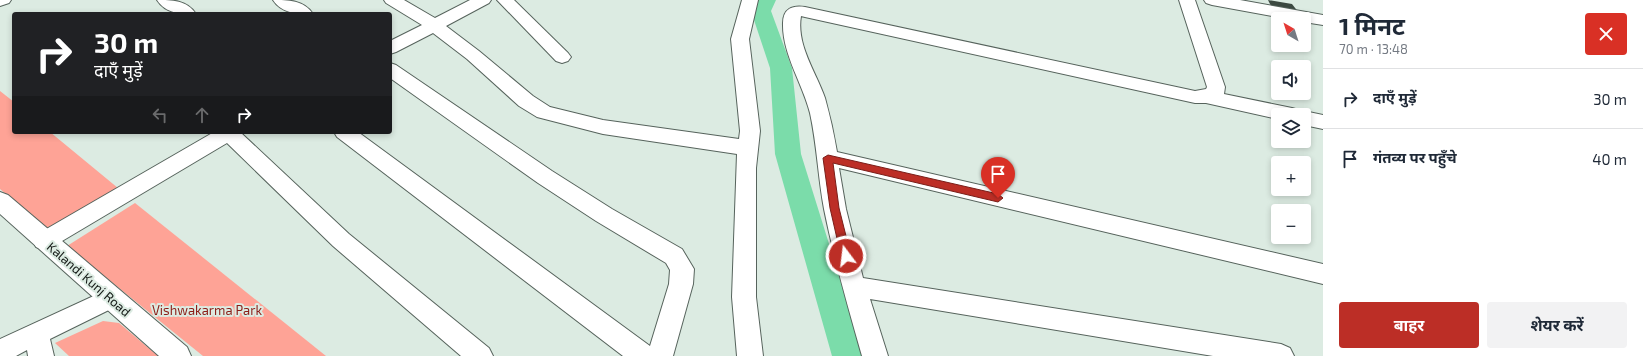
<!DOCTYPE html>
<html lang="hi">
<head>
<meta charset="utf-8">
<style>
  :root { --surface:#fff; --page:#f2f2f3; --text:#1f2937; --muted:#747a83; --line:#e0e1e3; --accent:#bc2e26 }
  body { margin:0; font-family:"Exo 2","Noto Sans Devanagari",sans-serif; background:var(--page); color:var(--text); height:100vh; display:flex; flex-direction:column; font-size:15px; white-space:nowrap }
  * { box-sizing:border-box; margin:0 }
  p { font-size:13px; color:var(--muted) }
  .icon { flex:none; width:22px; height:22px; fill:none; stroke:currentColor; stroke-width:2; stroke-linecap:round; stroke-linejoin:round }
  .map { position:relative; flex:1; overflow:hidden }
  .drawer { display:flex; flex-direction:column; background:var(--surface); width:320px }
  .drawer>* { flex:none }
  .guide { position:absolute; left:12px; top:12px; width:380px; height:122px; border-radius:4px; box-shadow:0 2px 6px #0003; background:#202124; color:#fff; overflow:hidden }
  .needle { width:26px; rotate:321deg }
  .fabs { position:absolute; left:1271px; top:12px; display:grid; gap:8px }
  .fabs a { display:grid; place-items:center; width:40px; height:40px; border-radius:4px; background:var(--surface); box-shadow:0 2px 6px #0003; font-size:20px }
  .pin { position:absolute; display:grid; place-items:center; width:34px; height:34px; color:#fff; margin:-41px -17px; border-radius:50% 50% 50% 0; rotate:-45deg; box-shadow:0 0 4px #0007 }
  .pin .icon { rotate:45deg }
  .me { position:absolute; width:44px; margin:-22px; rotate:345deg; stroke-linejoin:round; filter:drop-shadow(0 0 3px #0008) }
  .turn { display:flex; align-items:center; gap:14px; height:84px; padding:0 16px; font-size:18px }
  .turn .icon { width:52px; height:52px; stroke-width:2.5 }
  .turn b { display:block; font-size:28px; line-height:34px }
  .lanes { display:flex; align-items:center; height:38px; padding:0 16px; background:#0003; justify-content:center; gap:20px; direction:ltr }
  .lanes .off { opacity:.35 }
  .round { display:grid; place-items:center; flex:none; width:42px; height:42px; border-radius:4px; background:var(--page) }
  .overview { display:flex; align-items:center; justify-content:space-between; height:68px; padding:0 16px }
  h1 { font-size:24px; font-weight:700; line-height:30px }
  .button { display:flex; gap:8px; margin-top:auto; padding:8px 16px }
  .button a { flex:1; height:46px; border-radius:4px; background:var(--accent); color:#fff; font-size:16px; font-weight:700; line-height:46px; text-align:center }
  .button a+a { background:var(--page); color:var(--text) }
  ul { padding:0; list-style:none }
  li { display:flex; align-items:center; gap:12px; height:60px; padding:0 16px; border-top:1px solid var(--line) }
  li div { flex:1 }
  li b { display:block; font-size:15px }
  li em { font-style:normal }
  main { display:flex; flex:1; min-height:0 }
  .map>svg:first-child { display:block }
  .green { fill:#fea396 }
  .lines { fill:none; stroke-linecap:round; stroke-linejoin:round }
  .canal { fill:#7bdcaa; fill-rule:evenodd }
  .building { fill:#3c4941 }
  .minor-casing { stroke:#56635c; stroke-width:2 }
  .tertiary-casing { stroke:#56635c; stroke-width:2 }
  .minor { fill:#fff; fill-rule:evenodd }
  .tertiary { fill:#fff; fill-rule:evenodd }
  .route { fill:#bc2e26; stroke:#7a1e19 }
  .labels { text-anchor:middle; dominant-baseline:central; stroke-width:4; stroke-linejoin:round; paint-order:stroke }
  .street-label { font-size:13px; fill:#131815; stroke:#dcebe2 }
  .park-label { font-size:13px; fill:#8b1c16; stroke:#dcebe2 }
</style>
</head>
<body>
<main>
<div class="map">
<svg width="1323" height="356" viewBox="0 0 1323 356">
  <rect width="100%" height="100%" fill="#dcebe2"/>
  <!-- green -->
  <g class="green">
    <polygon points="0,91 14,102 14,132 50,132 124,193 56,237 0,189"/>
    <polygon points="135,203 326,356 203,356 67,246"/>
    <polygon points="103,321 119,323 158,356 69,356 55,343"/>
  </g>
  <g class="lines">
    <!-- canal -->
    <polygon class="canal" points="756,0 776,0 771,11 792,68 801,154 864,356 832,356 775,154 770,68 751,11"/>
  </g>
  <!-- building -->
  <polygon class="building" points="1268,0 1292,4 1299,13 1271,6"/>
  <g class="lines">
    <defs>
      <g id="minor">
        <polygon points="0,0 11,0 9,3 0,6"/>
        <path d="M157,0C172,0 187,0 196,14C181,14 166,14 157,0Z"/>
        <path d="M273,0C288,0 304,0 313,14C298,14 282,14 273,0Z"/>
        <polygon points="384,0 404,0 435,18 470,0 491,0 489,3 446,26 479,51 533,96 550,107 603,120 739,139 740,131 731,39 742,0 758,0 749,39 760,131 756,168 756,297 763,356 737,356 732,297 737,154 603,134 537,117 519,106 467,59 433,33 396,52 390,54 390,41 422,25 386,3"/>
        <polygon points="497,0 514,0 568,53 571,57 568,61 562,63 556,61"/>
        <path d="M1179,0H1195L1225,87L1224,94L1292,108L1299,110L1300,112L1304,111L1323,115V129L1304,125V115H1278V119L1206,103H1195L805,17L801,16C796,45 816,72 825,98C830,116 834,134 837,152L1323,264V284L839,168L846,209L863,278L1281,344L1290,348L1294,356H1213L870,299L888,356H862C848,307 834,259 824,209C818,177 817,145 810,113C803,84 782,54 783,23C783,9 792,5 805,7L1195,91L1206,89L1207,87Z"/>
        <polygon points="1204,0 1240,0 1323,15 1323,25 1304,22 1304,19 1289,19 1212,5 1206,3"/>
        <polygon points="390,63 396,65 552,171 612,209 682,249 694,269 693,284 673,356 623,356 337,137 334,132 358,132 650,346 669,284 670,270 666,263 596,221 538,183 390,78"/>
        <polygon points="214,132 240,132 349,234 489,348 493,356 461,356 333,246 227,143 52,247 44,250 36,247 33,241 36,235"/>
        <polygon points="111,288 119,291 123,298 119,305 50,339 54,356 28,356 27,350 16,356 0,356 0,339"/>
      </g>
      <polygon id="tertiary" points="0,192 8,195 187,347 191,356 159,356 0,214"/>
    </defs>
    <!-- minor casing -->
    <use href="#minor" class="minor-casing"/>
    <!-- tertiary casing -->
    <use href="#tertiary" class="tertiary-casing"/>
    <!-- minor -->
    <use href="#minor" class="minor"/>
    <!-- tertiary -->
    <use href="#tertiary" class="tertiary"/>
  </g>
  <!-- route -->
  <polygon class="route" points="828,155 998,194 1003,198 998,202 833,163 839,208 851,256 850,259 846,260 843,259 841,256 830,208 823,158"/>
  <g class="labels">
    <!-- street labels -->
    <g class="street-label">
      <text transform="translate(89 279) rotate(41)">Kalandi Kunj Road</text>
    </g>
    <!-- park labels -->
    <g class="park-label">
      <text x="207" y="310">Vishwakarma Park</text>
    </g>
  </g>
</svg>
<div class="fabs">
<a><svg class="needle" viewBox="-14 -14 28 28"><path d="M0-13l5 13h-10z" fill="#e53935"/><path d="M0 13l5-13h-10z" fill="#747a83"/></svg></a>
<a><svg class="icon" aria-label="sound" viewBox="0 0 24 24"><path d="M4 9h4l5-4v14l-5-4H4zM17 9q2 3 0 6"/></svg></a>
<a><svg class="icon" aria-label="layers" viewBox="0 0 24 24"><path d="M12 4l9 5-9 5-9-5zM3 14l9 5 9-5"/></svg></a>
<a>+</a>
<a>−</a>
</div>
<div class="pin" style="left:998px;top:198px;background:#d93025"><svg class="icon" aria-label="arrive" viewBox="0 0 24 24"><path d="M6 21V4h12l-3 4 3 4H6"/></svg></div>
<svg class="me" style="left:846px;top:256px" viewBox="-20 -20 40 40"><circle r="17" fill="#bc2e26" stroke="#fff" stroke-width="3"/><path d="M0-11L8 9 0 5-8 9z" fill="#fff"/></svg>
<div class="guide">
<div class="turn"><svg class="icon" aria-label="right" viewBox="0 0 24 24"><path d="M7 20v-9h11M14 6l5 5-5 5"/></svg><div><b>30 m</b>दाएँ मुड़ें</div></div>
<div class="lanes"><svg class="icon off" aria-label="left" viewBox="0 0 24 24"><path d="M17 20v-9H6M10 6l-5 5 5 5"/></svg><svg class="icon off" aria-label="ahead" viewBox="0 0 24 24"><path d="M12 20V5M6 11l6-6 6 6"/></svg><svg class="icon" aria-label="right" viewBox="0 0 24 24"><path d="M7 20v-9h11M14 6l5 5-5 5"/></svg></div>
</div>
</div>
<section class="drawer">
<div class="overview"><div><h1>1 मिनट</h1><p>70 m · 13:48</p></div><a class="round" style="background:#d93025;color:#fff"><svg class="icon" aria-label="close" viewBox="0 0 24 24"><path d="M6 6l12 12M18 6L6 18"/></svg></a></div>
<ul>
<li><svg class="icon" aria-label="right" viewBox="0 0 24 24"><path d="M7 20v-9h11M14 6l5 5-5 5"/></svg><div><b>दाएँ मुड़ें</b></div><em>30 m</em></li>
<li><svg class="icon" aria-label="arrive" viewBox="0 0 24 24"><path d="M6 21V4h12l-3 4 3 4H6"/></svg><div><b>गंतव्य पर पहुँचे</b></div><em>40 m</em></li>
</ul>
<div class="button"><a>बाहर</a><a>शेयर करें</a></div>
</section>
</main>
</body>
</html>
